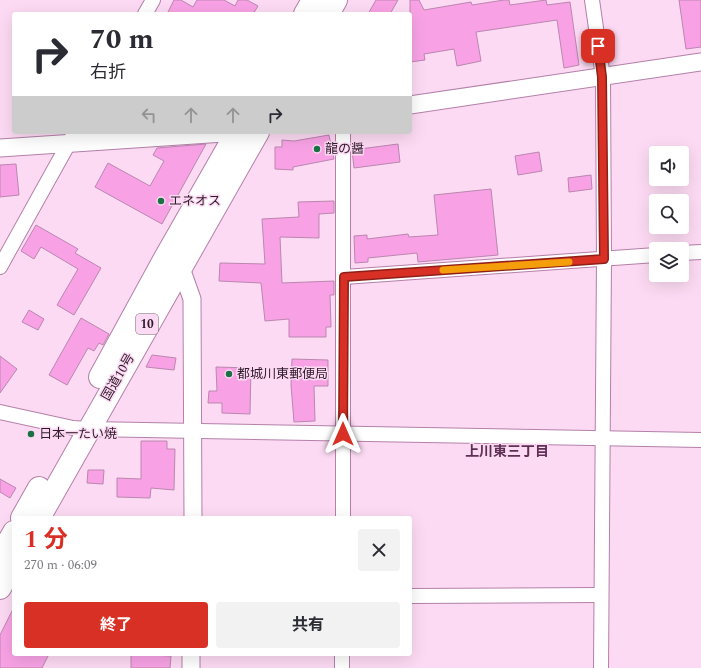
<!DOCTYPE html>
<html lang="ja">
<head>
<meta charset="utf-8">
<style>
  :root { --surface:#fff; --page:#f2f2f3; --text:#2b2b33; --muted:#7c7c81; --accent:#d93025 }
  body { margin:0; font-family:Spectral,"Noto Sans JP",serif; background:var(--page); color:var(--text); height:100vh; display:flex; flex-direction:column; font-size:15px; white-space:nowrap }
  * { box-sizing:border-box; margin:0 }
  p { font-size:13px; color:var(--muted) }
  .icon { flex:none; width:22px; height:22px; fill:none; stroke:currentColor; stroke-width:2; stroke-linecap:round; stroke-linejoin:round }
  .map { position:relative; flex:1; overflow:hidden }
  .drawer { position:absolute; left:12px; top:516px; width:400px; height:140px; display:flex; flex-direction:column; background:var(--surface); border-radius:4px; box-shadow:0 4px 16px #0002 }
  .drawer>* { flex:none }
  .guide { position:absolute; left:12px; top:12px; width:400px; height:122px; border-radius:4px; box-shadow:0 4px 16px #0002; background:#fff; color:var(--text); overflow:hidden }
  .controls { position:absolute; left:649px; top:146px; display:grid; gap:8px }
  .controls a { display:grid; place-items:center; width:40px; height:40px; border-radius:4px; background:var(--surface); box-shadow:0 4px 16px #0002; font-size:20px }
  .pin { position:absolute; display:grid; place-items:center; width:34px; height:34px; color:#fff; margin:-17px; border-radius:8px; box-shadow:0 2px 6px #0006 }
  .me { position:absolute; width:44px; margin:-22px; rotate:0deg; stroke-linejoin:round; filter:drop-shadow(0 0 3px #0008) }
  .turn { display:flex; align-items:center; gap:14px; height:84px; padding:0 12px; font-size:18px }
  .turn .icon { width:52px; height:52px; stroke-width:2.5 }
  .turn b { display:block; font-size:28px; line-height:34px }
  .lanes { display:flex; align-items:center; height:38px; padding:0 12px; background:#0003; justify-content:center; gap:20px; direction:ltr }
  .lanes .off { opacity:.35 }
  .round { display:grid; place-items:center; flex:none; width:42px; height:42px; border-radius:4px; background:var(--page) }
  .overview { display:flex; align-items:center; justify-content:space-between; height:68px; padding:0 12px }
  h1 { font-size:24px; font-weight:700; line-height:30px; color:var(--accent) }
  .cta { display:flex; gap:8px; margin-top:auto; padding:8px 12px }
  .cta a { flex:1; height:46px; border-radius:4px; background:var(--accent); color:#fff; font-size:16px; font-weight:700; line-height:46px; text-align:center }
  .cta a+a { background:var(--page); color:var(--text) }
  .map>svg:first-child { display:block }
  .building { fill:#f8a2e5; stroke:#bb86af }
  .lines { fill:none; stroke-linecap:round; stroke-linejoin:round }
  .minor-casing { stroke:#b480a8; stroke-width:16 }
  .tertiary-casing { stroke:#b480a8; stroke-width:19 }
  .trunk-casing { stroke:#b480a8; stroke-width:24 }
  .minor { stroke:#fff; stroke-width:14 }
  .tertiary { stroke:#fff; stroke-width:17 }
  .trunk { stroke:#fff; stroke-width:22 }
  .route-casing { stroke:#8d1f18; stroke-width:10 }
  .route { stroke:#d93025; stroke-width:7 }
  .slow { stroke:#f59e0b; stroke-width:7 }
  .poi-dot { fill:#1b7143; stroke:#fcdaf3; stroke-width:1.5 }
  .labels { text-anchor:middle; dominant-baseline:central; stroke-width:3; stroke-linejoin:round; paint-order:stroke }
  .shield { fill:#fcdaf3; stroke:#6c5466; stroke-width:1 }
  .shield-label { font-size:12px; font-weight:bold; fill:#2f1a2a }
  .poi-label { font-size:13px; fill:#2f1a2a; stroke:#fcdaf3; text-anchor:start }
  .street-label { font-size:13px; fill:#2f1a2a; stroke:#fcdaf3 }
  .neighbourhood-label { font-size:14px; font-weight:bold; fill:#5d3054; stroke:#fcdaf3 }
</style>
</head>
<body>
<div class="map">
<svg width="701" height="668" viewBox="0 0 701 668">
  <rect width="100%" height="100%" fill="#fcdaf3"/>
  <!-- building -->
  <g class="building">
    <polygon points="174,0 181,0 193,7 197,0 224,0 235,6 238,0 247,0 258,6 253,14 167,14"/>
    <polygon points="376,0 398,0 390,14 368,14"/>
    <polygon points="410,0 419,0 424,10 471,2 472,5 504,0 509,0 510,5 546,0 547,5 570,2 579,65 564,68 557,20 476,32 481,61 457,66 454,49 424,54 425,60 410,62"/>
    <polygon points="679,0 701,0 701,47 686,49"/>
    <polygon points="329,135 334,159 293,167 293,170 275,169 275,147 282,147 282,140 294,141"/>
    <polygon points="206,144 162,224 95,187 108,163 150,186 164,161 153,155 157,148"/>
    <polygon points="398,144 400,162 354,168 352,150"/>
    <polygon points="539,152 542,171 518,175 515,156"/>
    <polygon points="16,164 19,195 0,197 0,165"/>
    <polygon points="591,175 592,189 569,192 568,178"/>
    <polygon points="491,189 498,255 418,262 417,253 368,258 368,262 355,263 354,236 367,235 367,239 408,234 409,237 438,235 434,195"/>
    <polygon points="334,201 334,213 319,214 319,238 280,237 282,283 334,281 334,295 330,295 331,327 326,327 326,337 289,337 289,319 265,321 261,283 219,281 220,263 265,264 262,219 299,217 298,202"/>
    <polygon points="36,225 78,249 75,253 101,268 74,315 57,305 78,269 41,247 34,259 21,251"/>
    <polygon points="29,310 44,319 38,330 22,322"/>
    <polygon points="81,318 109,334 103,345 99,343 94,351 88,348 67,385 49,375"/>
    <polygon points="152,355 176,358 174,370 146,367"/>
    <polygon points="0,356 17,369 0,393"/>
    <polygon points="292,359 328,360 328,386 314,386 315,421 294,422 291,385"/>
    <polygon points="216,367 251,368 250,414 222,413 222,403 208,403 209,391 217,391"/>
    <polygon points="141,441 167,441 167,449 175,449 174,490 151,488 150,498 117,497 117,478 141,479"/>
    <polygon points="88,470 104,470 103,484 87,483"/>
    <polygon points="0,479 16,488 10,498 0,492"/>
    <polygon points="14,607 14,654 49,654 42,668 0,668 0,635"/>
    <polygon points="131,654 171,656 170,668 131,668"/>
  </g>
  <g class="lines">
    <defs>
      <g id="minor">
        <polyline points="592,0 603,77 604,259 601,668"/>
        <polyline points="145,14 153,0"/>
        <polyline points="682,253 701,252"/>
        <polyline points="0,267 75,132"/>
        <polyline points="344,277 656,255"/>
        <polyline points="0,412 73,428 88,429 701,440"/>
        <polyline points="343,518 343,132"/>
        <polyline points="410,596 600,595"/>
        <polyline points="342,668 342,654"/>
      </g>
      <g id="tertiary">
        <polyline points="410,105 701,62"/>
        <polyline points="0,148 239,132"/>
        <polyline points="175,264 181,268 192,299 193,518"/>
        <polyline points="191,668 191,654"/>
      </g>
      <g id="trunk">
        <polyline points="305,14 313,0"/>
        <polyline points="328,14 336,0"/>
        <polyline points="100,377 165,258 237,132"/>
        <polyline points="22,518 39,488"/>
        <polyline points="39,518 258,132"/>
        <polyline points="0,556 14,532"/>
        <polyline points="0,588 14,563"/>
      </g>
    </defs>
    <!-- minor casing -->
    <use href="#minor" class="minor-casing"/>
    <!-- tertiary casing -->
    <use href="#tertiary" class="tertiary-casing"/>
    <!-- trunk casing -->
    <use href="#trunk" class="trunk-casing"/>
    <!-- minor -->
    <use href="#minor" class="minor"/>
    <!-- tertiary -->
    <use href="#tertiary" class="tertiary"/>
    <!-- trunk -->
    <use href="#trunk" class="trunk"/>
  </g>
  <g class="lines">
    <defs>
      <polyline id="route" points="343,434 344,277 604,259 602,77 598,46"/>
    </defs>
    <!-- route casing -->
    <use href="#route" class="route-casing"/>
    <!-- route -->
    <use href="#route" class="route"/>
    <!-- slow -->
    <polyline class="slow" points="443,270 569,262"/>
  </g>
  <!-- markers -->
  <g class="poi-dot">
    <circle cx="317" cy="149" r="4"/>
    <circle cx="161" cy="201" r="4"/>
    <circle cx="229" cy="374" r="4"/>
    <circle cx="31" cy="434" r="4"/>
  </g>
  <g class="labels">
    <!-- shield labels -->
    <rect class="shield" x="136" y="314" width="22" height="20" rx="3"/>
    <g class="shield-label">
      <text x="147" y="324">10</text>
    </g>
    <!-- poi labels -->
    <g class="poi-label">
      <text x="325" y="149">龍の醤</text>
      <text x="169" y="201">エネオス</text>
      <text x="237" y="374">都城川東郵便局</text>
      <text x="39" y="434">日本一たい焼</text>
    </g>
    <!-- street labels -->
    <g class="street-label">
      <text transform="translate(118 377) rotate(-60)">国道10号</text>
    </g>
    <!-- neighbourhood labels -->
    <g class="neighbourhood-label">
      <text x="507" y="451">上川東三丁目</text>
    </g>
  </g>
</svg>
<div class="controls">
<a><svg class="icon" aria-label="sound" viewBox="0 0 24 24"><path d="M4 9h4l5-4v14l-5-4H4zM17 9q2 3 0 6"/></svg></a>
<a><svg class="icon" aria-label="search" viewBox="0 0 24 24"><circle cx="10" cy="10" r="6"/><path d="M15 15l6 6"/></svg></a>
<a><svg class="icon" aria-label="layers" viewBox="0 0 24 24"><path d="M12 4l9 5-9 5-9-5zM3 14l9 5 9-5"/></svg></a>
</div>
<div class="pin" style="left:598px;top:46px;background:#d93025"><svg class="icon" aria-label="arrive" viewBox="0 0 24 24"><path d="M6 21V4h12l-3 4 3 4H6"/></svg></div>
<svg class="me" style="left:343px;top:434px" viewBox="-20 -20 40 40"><path d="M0-17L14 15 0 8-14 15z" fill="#d93025" stroke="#fff" stroke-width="4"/></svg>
<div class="guide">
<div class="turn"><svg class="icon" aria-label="right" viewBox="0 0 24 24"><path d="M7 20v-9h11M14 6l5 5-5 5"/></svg><div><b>70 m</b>右折</div></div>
<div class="lanes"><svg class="icon off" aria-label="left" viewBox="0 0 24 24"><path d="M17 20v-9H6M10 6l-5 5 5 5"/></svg><svg class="icon off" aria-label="ahead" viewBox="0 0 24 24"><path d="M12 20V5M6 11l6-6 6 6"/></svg><svg class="icon off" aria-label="ahead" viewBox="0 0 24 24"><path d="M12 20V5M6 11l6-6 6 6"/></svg><svg class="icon" aria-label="right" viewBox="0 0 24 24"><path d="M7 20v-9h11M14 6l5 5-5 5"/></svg></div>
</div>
<section class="drawer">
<div class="overview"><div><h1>1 分</h1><p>270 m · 06:09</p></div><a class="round"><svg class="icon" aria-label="close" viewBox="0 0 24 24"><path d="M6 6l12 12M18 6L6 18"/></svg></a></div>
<div class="cta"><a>終了</a><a>共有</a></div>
</section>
</div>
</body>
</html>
